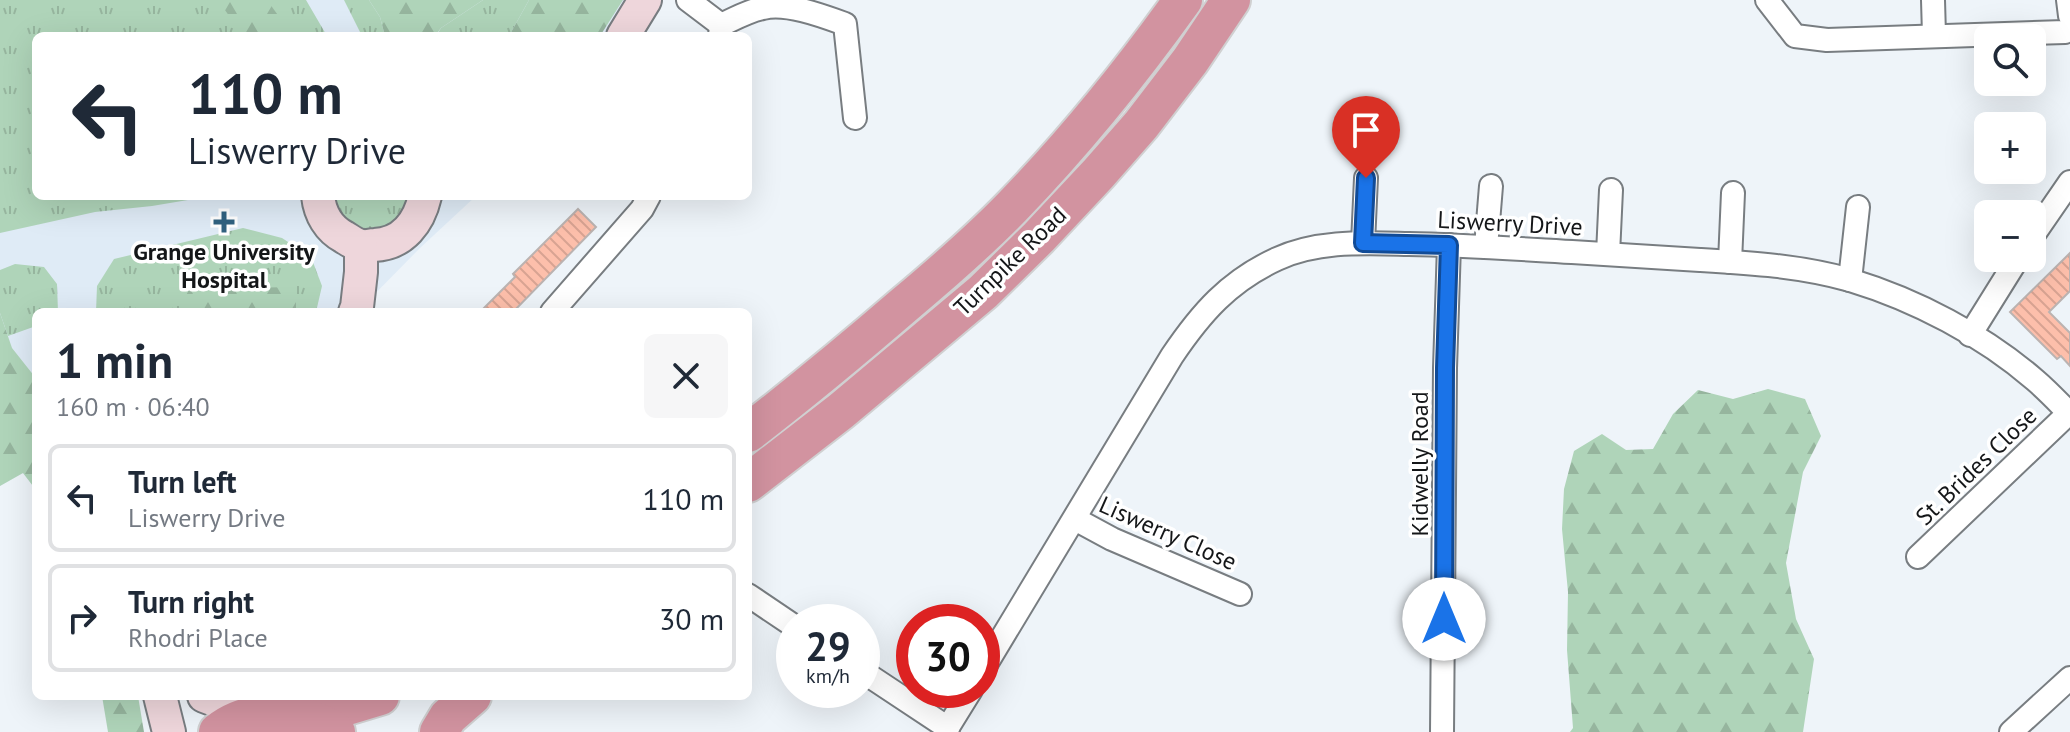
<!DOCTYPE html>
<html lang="en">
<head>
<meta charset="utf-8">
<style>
  :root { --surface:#fff; --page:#f6f6f7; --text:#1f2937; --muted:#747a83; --line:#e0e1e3 }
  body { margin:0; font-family:"PT Sans",sans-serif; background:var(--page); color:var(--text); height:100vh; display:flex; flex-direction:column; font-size:30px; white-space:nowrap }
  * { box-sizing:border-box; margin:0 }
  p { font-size:26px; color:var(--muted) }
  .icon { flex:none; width:44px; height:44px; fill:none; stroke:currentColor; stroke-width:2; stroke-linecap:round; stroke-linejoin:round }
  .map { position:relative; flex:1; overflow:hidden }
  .side { position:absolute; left:32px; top:308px; width:720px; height:392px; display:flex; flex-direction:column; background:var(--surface); border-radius:12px; box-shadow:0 8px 32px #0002 }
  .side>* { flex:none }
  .guide { position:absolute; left:32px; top:32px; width:720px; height:168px; border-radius:12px; box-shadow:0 8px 32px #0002; background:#fff; color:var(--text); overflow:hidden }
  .fabs { position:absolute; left:1974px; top:24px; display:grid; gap:16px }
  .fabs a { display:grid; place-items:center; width:72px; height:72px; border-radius:12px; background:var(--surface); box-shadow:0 8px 32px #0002; font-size:40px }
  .speed { position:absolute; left:776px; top:604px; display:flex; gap:16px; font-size:40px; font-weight:700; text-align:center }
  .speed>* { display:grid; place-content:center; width:104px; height:104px; border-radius:50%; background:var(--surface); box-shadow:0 8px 32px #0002; line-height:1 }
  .speed small { font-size:20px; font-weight:400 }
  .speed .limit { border:12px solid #d22; background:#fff; color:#111 }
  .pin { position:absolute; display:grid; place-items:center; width:68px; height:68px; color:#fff; margin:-82px -34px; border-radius:50% 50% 50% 0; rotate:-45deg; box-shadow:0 0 8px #0007 }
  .pin .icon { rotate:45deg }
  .me { position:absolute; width:88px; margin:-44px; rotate:0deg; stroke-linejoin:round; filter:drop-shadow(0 0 6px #0008) }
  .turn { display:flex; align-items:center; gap:28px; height:168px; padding:0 24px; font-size:36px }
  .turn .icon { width:104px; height:104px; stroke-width:2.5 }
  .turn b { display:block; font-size:56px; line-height:68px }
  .round { display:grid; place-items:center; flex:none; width:84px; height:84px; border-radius:12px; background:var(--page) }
  .summary { display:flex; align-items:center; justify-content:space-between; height:136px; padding:0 24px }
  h1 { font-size:48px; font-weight:800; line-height:60px }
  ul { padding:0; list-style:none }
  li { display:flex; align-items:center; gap:24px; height:108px; margin:0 16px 12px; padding:0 8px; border:4px solid var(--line); border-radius:12px }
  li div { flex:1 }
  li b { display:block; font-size:30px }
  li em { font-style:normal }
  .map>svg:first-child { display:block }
  .built { fill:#dfebf6 }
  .grass { fill:url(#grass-tufts) }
  .forest { fill:url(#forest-firs) }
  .building { fill:url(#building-back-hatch); stroke:#bbb3b1; stroke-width:2 }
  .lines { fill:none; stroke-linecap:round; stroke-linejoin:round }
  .minor-casing { stroke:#787d81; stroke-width:26 }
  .secondary-casing { stroke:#787d81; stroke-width:36 }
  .trunk-casing { stroke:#d0d0d1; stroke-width:42 }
  .minor { stroke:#fff; stroke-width:22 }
  .secondary { stroke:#eed6db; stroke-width:32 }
  .trunk { stroke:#d293a0; stroke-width:38 }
  .route-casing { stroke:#114b97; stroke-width:20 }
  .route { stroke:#1a73e8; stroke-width:14 }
  .poi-dot { fill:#316280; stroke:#fff; stroke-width:3 }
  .labels { text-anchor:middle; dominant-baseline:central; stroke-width:7; stroke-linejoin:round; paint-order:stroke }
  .street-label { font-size:24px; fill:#141618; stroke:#fff }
  .poi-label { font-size:24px; font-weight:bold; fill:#141618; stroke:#fff }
</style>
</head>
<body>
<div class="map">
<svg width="2070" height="732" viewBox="0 0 2070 732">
  <defs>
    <pattern id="grass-tufts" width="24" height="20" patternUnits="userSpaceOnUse" patternTransform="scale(2)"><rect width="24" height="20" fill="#afd4b9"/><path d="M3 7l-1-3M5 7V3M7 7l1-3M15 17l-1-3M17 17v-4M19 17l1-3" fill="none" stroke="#96b59e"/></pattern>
    <pattern id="forest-firs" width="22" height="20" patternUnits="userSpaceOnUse" patternTransform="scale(2)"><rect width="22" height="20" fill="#afd4b9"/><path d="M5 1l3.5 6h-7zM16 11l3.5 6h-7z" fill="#96b59e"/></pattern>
    <pattern id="building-back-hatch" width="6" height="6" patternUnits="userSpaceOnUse" patternTransform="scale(2)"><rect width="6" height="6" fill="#fdbfab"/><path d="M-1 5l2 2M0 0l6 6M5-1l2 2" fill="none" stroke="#d8a392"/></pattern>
  </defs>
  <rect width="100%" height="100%" fill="#eef4f9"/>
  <!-- built -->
  <polygon class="built" points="0,0 630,0 605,36 36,36 36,196 476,196 420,248 357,312 36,312 36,490 23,473 0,486"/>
  <!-- grass -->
  <g class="grass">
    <polygon points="0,0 306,0 327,36 36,36 36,196 212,196 152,206 95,212 0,233"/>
    <polygon points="344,0 369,0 380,17 385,36 362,36"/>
    <polygon points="483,0 529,0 509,36 436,36 441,28"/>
    <path d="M332,196H409C402,232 362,245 338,214C335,209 334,202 332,196Z"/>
    <polygon points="243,228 282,238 311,257 322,286 316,312 96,312 97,286 114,259"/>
    <polygon points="15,264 44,267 57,284 58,312 36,312 36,326 8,336 0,313 0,270"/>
  </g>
  <!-- forest -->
  <g class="forest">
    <polygon points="218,0 267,0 293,36 238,36 234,23"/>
    <polygon points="369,0 483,0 441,28 435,36 385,36 380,17"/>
    <polygon points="529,0 623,0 600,36 509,36"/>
    <polygon points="212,285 243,288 296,287 296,312 184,312 182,303 191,286"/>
    <polygon points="0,313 12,348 35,377 36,490 23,473 0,486"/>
    <polygon points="1768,389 1805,399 1821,436 1803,472 1786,563 1796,619 1814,659 1803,732 1570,732 1573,728 1567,650 1568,592 1562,529 1564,489 1574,451 1602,434 1626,450 1653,449 1673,414 1698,390 1733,399"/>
    <polygon points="102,696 138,696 144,732 108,732"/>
  </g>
  <!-- building -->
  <g class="building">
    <polygon points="578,209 596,227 513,312 480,312 515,277 513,274"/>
    <polygon points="2070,253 2070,291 2049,312 2070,333 2070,366 2061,356 2057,359 2010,312"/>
  </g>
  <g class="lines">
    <defs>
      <g id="minor">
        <polyline points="688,0 721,25 720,36"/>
        <polyline points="1767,0 1795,36 1827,40 2065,32 2070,30"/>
        <polyline points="1933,0 1934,35"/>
        <polyline points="2068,0 2070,16"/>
        <path d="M721,25C734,19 748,11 763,8C786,2 823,16 845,24L855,118"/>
        <polyline points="2032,237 2070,182"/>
        <polyline points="1363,243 1366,178"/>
        <polyline points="1486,247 1491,186"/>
        <polyline points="1608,254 1611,190"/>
        <polyline points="1730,262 1733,193"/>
        <polyline points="1850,280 1858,207"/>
        <polyline points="552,312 642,209 649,196"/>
        <polyline points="1970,335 2018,258"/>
        <polyline points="1075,519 1112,539 1240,594"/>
        <polyline points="1918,557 2069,413"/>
        <polyline points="748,595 794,626"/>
        <polyline points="862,671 948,728"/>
        <path d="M982,671L1172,356C1201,313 1229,281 1277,259C1318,240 1365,243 1409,244C1463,245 1518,249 1572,252C1615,255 1657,257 1700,260C1750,263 1801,266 1850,280C1916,300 1983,335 2035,380C2048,391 2059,403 2070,414"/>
        <polyline points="945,732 971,690"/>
        <polyline points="1442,732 1445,368 1449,245"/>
        <polyline points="2011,732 2070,678"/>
      </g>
      <g id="secondary">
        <polyline points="623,36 645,0"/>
        <path d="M318,196C320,214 329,229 344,237C349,240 356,245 361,246C366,247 370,245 374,245C403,244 419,222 425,196"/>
        <polyline points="355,312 357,307 361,272 361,246"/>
        <polyline points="160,696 169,732"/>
        <polyline points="204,696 254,715"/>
      </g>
      <g id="trunk">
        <path d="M748,433C801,392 853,349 904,305C941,274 978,242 1012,207C1075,142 1130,74 1183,0"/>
        <polyline points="748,483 841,411 983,292 1039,237 1098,174 1141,125 1190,61 1231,0"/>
        <polyline points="296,714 337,709 380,696"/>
        <path d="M218,732C245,710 283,710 314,721C322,724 329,726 336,732"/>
        <polyline points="439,732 448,717 472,696"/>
      </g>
    </defs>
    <!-- minor casing -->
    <use href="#minor" class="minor-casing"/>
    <!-- secondary casing -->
    <use href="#secondary" class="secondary-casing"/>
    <!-- trunk casing -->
    <use href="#trunk" class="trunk-casing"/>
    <!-- minor -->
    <use href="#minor" class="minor"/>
    <!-- secondary -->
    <use href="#secondary" class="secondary"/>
    <!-- trunk -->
    <use href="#trunk" class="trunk"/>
  </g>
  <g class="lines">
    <defs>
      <polyline id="route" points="1366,178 1363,243 1449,245 1445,368 1444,619"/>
    </defs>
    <!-- route casing -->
    <use href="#route" class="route-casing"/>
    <!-- route -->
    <use href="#route" class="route"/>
  </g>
  <!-- markers -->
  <path class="poi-dot" d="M220 210h8v8h8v8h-8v8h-8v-8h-8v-8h8z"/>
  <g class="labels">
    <!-- street labels -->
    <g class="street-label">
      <text transform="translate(1510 223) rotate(3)">Liswerry Drive</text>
      <text transform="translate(1010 261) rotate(-44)">Turnpike Road</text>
      <text transform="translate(1419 464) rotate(-90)">Kidwelly Road</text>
      <text transform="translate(1976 466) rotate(-44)">St. Brides Close</text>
      <text transform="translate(1168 533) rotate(24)">Liswerry Close</text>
    </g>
    <!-- poi labels -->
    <g class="poi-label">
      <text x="224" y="251">Grange University<tspan x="224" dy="28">Hospital</tspan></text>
    </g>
  </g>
</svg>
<div class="fabs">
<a><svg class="icon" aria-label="search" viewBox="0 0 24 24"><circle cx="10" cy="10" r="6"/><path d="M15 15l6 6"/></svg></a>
<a>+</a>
<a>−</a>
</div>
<div class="speed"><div>29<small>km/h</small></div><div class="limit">30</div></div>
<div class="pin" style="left:1366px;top:178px;background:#d93025"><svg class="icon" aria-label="arrive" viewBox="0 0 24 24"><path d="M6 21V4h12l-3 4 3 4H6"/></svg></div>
<svg class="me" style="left:1444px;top:619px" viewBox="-20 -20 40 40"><circle r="19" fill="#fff"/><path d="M0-13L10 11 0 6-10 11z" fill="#1a73e8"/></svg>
<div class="guide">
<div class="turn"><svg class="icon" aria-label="left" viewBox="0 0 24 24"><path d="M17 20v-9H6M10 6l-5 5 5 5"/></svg><div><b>110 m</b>Liswerry Drive</div></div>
</div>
<section class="side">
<div class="summary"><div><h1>1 min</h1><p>160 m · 06:40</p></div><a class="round"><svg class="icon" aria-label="close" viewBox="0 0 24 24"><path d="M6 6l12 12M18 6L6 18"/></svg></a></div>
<ul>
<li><svg class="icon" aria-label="left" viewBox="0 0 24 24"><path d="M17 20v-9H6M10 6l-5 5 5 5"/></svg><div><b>Turn left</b><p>Liswerry Drive</p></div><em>110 m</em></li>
<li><svg class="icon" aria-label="right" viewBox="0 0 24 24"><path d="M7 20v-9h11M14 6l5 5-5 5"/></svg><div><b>Turn right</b><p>Rhodri Place</p></div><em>30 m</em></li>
</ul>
</section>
</div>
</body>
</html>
